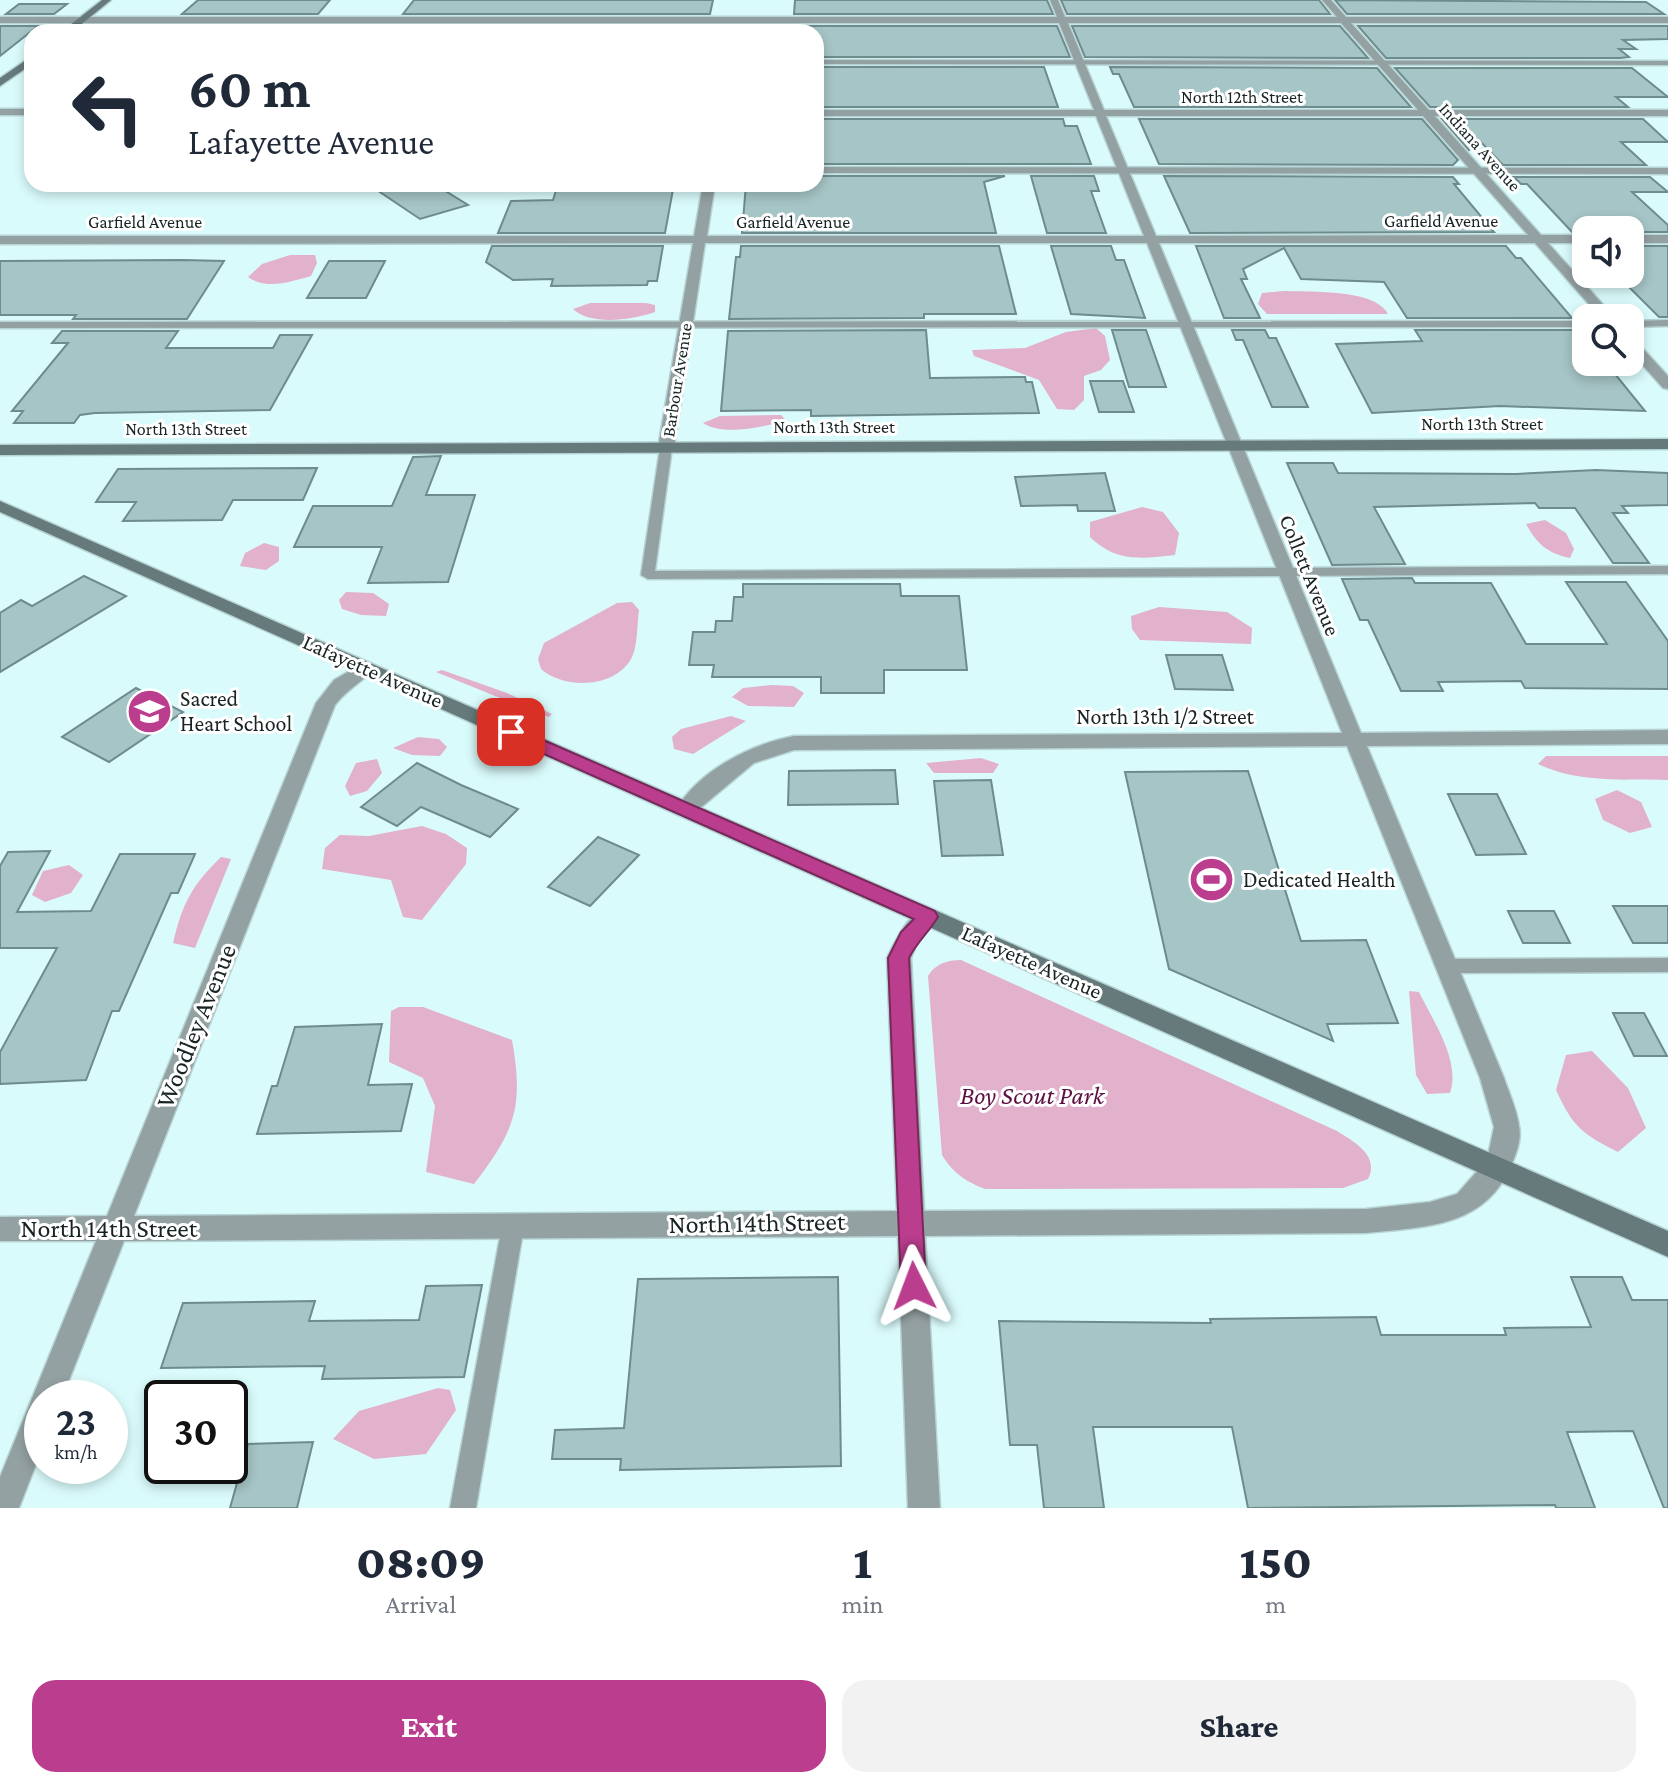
<!DOCTYPE html>
<html lang="en">
<head>
<meta charset="utf-8">
<style>
  :root { --surface:#fff; --page:#f2f2f3; --text:#1f2937; --muted:#747a83; --accent:#bb3e8e }
  body { margin:0; font-family:"Crimson Pro",serif; background:var(--page); color:var(--text); height:100vh; display:flex; flex-direction:column; font-size:30px; white-space:nowrap }
  * { box-sizing:border-box; margin:0 }
  p { font-size:26px; color:var(--muted) }
  .icon { flex:none; width:44px; height:44px; fill:none; stroke:currentColor; stroke-width:2; stroke-linecap:round; stroke-linejoin:round }
  .map { position:relative; height:1508px; overflow:hidden }
  .drawer { display:flex; flex-direction:column; background:var(--surface); flex:1 }
  .drawer>* { flex:none }
  .guide { position:absolute; left:24px; top:24px; width:800px; height:168px; border-radius:24px; box-shadow:0 4px 12px #0003; background:#fff; color:var(--text); overflow:hidden }
  .fabs { position:absolute; left:1572px; top:216px; display:grid; gap:16px }
  .fabs a { display:grid; place-items:center; width:72px; height:72px; border-radius:16px; background:var(--surface); box-shadow:0 4px 12px #0003; font-size:40px }
  .speed { position:absolute; left:24px; top:1380px; display:flex; gap:16px; font-size:40px; font-weight:700; text-align:center }
  .speed>* { display:grid; place-content:center; width:104px; height:104px; border-radius:50%; background:var(--surface); box-shadow:0 4px 12px #0003; line-height:1 }
  .speed small { font-size:20px; font-weight:400 }
  .speed .limit { border:4px solid #111; border-radius:12px; background:#fff; color:#111 }
  .pin { position:absolute; display:grid; place-items:center; width:68px; height:68px; color:#fff; margin:-34px; border-radius:16px; box-shadow:0 4px 12px #0006 }
  .me { position:absolute; width:88px; margin:-44px; rotate:357deg; stroke-linejoin:round; filter:drop-shadow(0 0 6px #0008) }
  .turn { display:flex; align-items:center; gap:28px; height:168px; padding:0 32px; font-size:36px }
  .turn .icon { width:104px; height:104px; stroke-width:2.5 }
  .turn b { display:block; font-size:56px; line-height:68px }
  .eta { display:flex; justify-content:space-evenly; align-items:center; height:136px; text-align:center }
  .eta b { font-size:48px; font-weight:800; line-height:56px }
  .primary-button { display:flex; gap:16px; margin-top:auto; padding:16px 32px }
  .primary-button a { flex:1; height:92px; border-radius:24px; background:var(--accent); color:#fff; font-size:32px; font-weight:800; line-height:92px; text-align:center }
  .primary-button a+a { background:var(--page); color:var(--text) }
  .map>svg:first-child { display:block }
  .green { fill:#e2b1cc }
  .building { fill:#a6c5c6; stroke:#6e8b8d; stroke-width:2 }
  .lines { fill:none; stroke-linecap:round; stroke-linejoin:round }
  .lane-casing { stroke:#b7d4d5; stroke-width:3 }
  .street-casing { stroke:#b7d4d5; stroke-width:3 }
  .secondary-casing { stroke:#b7d4d5; stroke-width:3 }
  .lane { fill:#94a1a2; fill-rule:evenodd }
  .street { fill:#94a1a2; fill-rule:evenodd }
  .secondary { fill:#667a7b; fill-rule:evenodd }
  .route { fill:#bb3e8e; stroke:#7a285c; stroke-width:2 }
  .labels { text-anchor:middle; dominant-baseline:central; stroke-width:6; stroke-linejoin:round; paint-order:stroke }
  .far-street-label { font-size:18px; fill:#182424; stroke:#fff }
  .street-label { font-size:22px; fill:#182424; stroke:#fff }
  .poi-label { font-size:22px; fill:#182424; stroke:#fff; text-anchor:start }
  .near-street-label { font-size:26px; fill:#182424; stroke:#fff }
  .near-park-label { font-size:26px; font-style:italic; fill:#5c1042; stroke:#fff }
</style>
</head>
<body>
<div class="map">
<svg width="1668" height="1508" viewBox="0 0 1668 1508">
  <rect width="100%" height="100%" fill="#dafbfc"/>
  <!-- green -->
  <g class="green">
    <path d="M290,255H315L317,263L311,276C290,282 267,290 248,277L262,264Z"/>
    <path d="M1284,291C1310,292 1376,289 1388,314H1267L1258,304L1262,293Z"/>
    <path d="M590,303H646L655,305V312C633,320 590,326 573,309Z"/>
    <polygon points="1096,328 1105,336 1110,360 1101,370 1084,376 1084,400 1074,410 1057,409 1039,380 974,356 972,350 1025,348 1066,332"/>
    <path d="M781,415L787,421C764,426 725,437 703,423L720,416Z"/>
    <path d="M1142,507L1163,512L1179,533L1175,555C1140,559 1116,562 1090,537V522Z"/>
    <path d="M1545,520L1566,533L1574,549L1570,558C1547,553 1537,544 1526,524Z"/>
    <polygon points="264,543 279,547 279,561 266,570 240,566 245,553"/>
    <polygon points="346,592 373,593 389,604 386,616 361,615 342,609 339,600"/>
    <path d="M632,602L639,610C637,624 638,647 631,659C614,689 563,689 541,669L538,659L544,643L617,603Z"/>
    <polygon points="1159,607 1227,612 1252,628 1251,644 1140,640 1132,629 1131,616"/>
    <polygon points="442,670 507,693 552,714 549,717 540,714 436,672"/>
    <polygon points="772,685 793,686 804,693 794,707 748,706 732,697 743,688"/>
    <polygon points="731,716 746,721 693,754 674,749 672,737 681,729"/>
    <polygon points="418,737 439,739 447,747 440,756 412,755 393,748"/>
    <path d="M1546,756H1668V780C1626,779 1577,783 1538,764Z"/>
    <polygon points="981,758 999,764 993,773 934,773 926,763"/>
    <polygon points="377,759 382,773 367,791 350,796 345,786 356,763"/>
    <polygon points="1617,790 1641,802 1652,827 1630,833 1603,820 1595,799"/>
    <polygon points="422,826 446,834 467,848 466,864 422,920 403,917 391,880 322,869 325,848 340,835 369,836"/>
    <path d="M221,857L231,859L195,948L173,943C182,904 192,885 221,857Z"/>
    <polygon points="69,865 83,875 71,893 45,902 32,895 43,871"/>
    <path d="M961,960L1337,1131C1354,1142 1380,1155 1368,1179L1343,1188L985,1189C965,1181 953,1173 942,1155L928,976C935,964 947,960 961,960Z"/>
    <path d="M1409,991L1419,992C1433,1021 1461,1061 1450,1093L1427,1094L1416,1075Z"/>
    <path d="M399,1007H423L512,1040C524,1108 515,1130 474,1184L426,1172L435,1106L423,1078L389,1062L391,1011Z"/>
    <path d="M1592,1051L1628,1088L1646,1128L1618,1152C1582,1134 1573,1127 1556,1090L1566,1055Z"/>
    <polygon points="438,1388 450,1390 456,1410 426,1454 374,1459 333,1439 359,1411"/>
  </g>
  <!-- building -->
  <g class="building">
    <polygon points="198,0 330,0 318,14 182,14"/>
    <polygon points="414,0 713,0 710,14 403,14"/>
    <polygon points="795,0 1047,0 1053,14 794,14"/>
    <polygon points="1061,0 1319,0 1330,14 1067,14"/>
    <polygon points="1335,0 1646,2 1664,14 1347,14"/>
    <polygon points="19,4 67,4 54,14 6,14"/>
    <polygon points="0,26 38,26 0,56"/>
    <polygon points="169,26 308,26 302,32 162,32"/>
    <polygon points="395,26 708,26 706,32 390,32"/>
    <polygon points="793,26 1057,26 1070,57 816,57 816,32 793,32"/>
    <polygon points="1072,26 1340,26 1368,58 1085,57"/>
    <polygon points="1358,26 1668,26 1668,39 1623,40 1636,49 1619,49 1629,57 1620,58 1386,58"/>
    <polygon points="818,67 1044,67 1058,107 817,107"/>
    <polygon points="1110,67 1377,68 1411,107 1134,107 1119,74 1113,74"/>
    <polygon points="1395,68 1632,68 1668,97 1616,97 1628,107 1430,107"/>
    <polygon points="817,119 1063,119 1065,126 1077,126 1091,164 816,164"/>
    <polygon points="1139,119 1422,119 1458,160 1453,165 1159,164"/>
    <polygon points="1442,119 1643,119 1668,142 1621,142 1646,165 1503,165 1480,141 1469,150"/>
    <polygon points="816,176 1005,176 984,182 996,233 742,233 746,184 816,184"/>
    <polygon points="1031,176 1094,176 1099,191 1091,191 1106,233 1047,233"/>
    <polygon points="1164,176 1453,177 1459,184 1454,184 1494,232 1190,233"/>
    <polygon points="1514,177 1650,177 1668,192 1632,192 1668,225 1668,232 1572,232 1527,184 1521,184"/>
    <polygon points="368,184 434,184 468,205 420,219"/>
    <polygon points="558,184 674,184 665,233 498,233 511,201 553,200"/>
    <polygon points="492,246 663,246 657,281 648,281 647,285 551,286 553,279 513,280 486,262"/>
    <polygon points="741,246 999,246 1016,314 924,314 924,318 729,319 736,257 740,257"/>
    <polygon points="1051,246 1111,246 1116,260 1124,260 1145,318 1071,314"/>
    <polygon points="1196,246 1506,246 1516,258 1521,258 1572,318 1407,318 1384,282 1301,279 1284,248 1243,269 1247,279 1241,279 1260,318 1224,318"/>
    <polygon points="1630,246 1668,246 1668,317 1659,317 1626,284 1620,284 1611,274 1630,274"/>
    <polygon points="0,261 183,260 224,261 187,319 73,319 76,315 0,315"/>
    <polygon points="329,261 385,261 366,298 307,298"/>
    <polygon points="926,330 930,378 1025,377 1026,382 1032,382 1039,413 811,416 811,410 721,411 728,331"/>
    <polygon points="1112,330 1146,330 1166,387 1129,387"/>
    <polygon points="1232,330 1265,330 1269,338 1276,338 1308,407 1272,407 1243,340 1236,340"/>
    <polygon points="1415,330 1582,330 1586,335 1586,362 1609,362 1606,363 1645,411 1500,406 1372,413 1336,344 1422,341"/>
    <polygon points="62,331 178,331 166,348 273,348 280,335 312,335 270,410 95,413 80,415 74,423 14,423 23,411 12,411 68,343 52,343"/>
    <polygon points="1090,381 1123,381 1134,412 1099,412"/>
    <polygon points="441,456 426,495 475,495 448,582 368,583 382,547 294,547 313,506 392,506 413,457"/>
    <polygon points="1287,463 1333,463 1338,473 1516,474 1596,470 1668,473 1668,505 1622,506 1628,513 1613,513 1649,563 1613,563 1575,508 1539,508 1535,503 1374,507 1405,564 1332,565"/>
    <polygon points="317,468 303,500 233,500 222,520 123,521 136,502 96,502 118,469"/>
    <polygon points="1105,473 1115,511 1078,511 1077,505 1021,506 1015,477"/>
    <polygon points="84,576 126,596 0,672 0,613 21,600 32,606"/>
    <polygon points="1412,578 1415,583 1491,583 1526,644 1607,644 1566,582 1626,582 1668,641 1668,689 1525,688 1521,681 1438,682 1443,691 1401,691 1368,620 1360,620 1342,579"/>
    <polygon points="743,584 900,584 901,596 959,596 967,670 884,670 884,693 821,693 821,677 712,677 714,665 689,665 693,632 715,632 716,621 732,621 734,597 743,597"/>
    <polygon points="1166,655 1222,655 1233,690 1175,689"/>
    <polygon points="136,688 183,712 109,762 62,737"/>
    <polygon points="417,763 461,785 518,809 490,837 421,807 397,826 361,807"/>
    <polygon points="895,770 898,804 788,805 789,771"/>
    <polygon points="1248,771 1301,941 1366,940 1398,1023 1327,1024 1333,1041 1169,969 1125,772"/>
    <polygon points="991,780 1003,855 942,856 934,781"/>
    <polygon points="1448,794 1497,794 1526,854 1476,855"/>
    <polygon points="598,837 639,855 590,906 548,887"/>
    <polygon points="50,851 17,912 91,911 120,854 195,854 178,893 171,893 119,1011 112,1011 86,1080 0,1084 0,1052 57,948 0,948 0,866 8,852"/>
    <polygon points="1613,906 1668,906 1668,943 1633,943"/>
    <polygon points="1508,911 1554,911 1570,943 1523,943"/>
    <polygon points="1613,1013 1644,1013 1667,1056 1634,1056"/>
    <polygon points="382,1024 368,1085 412,1084 401,1131 257,1134 272,1086 277,1086 295,1027"/>
    <polygon points="838,1277 841,1466 620,1470 621,1459 552,1459 555,1430 624,1428 638,1279"/>
    <polygon points="1571,1277 1622,1277 1632,1300 1668,1300 1668,1508 1664,1508 1633,1431 1567,1432 1595,1508 1556,1508 1555,1505 1248,1508 1232,1427 1093,1427 1104,1508 1044,1508 1037,1445 1010,1445 999,1321 1211,1323 1210,1319 1376,1317 1381,1335 1506,1335 1504,1328 1591,1327"/>
    <polygon points="482,1285 464,1377 322,1379 325,1366 161,1368 183,1303 315,1301 309,1321 419,1320 426,1286"/>
    <polygon points="313,1442 297,1508 230,1508 248,1444"/>
  </g>
  <g class="lines">
    <defs>
      <g id="lane">
        <polygon points="816,60 1668,61 1668,65 816,64"/>
        <polygon points="816,167 1668,168 1668,174 816,173"/>
        <polygon points="1668,320 1668,326 1630,327 1630,321"/>
        <polygon points="1586,321 1586,327 0,328 0,322"/>
        <polygon points="666,444 672,448 655,571 1668,566 1668,574 648,579 641,575 660,448"/>
        <polygon points="1668,958 1668,972 1446,973 1439,971 1437,966 1439,961 1446,959"/>
        <polygon points="513,1216 521,1219 524,1226 476,1508 450,1508 502,1226 505,1219"/>
      </g>
      <g id="street">
        <path d="M1050,0H1058L1065,17H1337L1322,0H1331L1346,17H1668V23H1351L1429,110H1668V116H1435L1541,235H1586V243H1548L1615,318H1601L1535,243H1159L1361,733L1668,730V744L1367,746L1504,1078C1509,1093 1517,1110 1519,1126C1522,1140 1516,1155 1510,1168C1483,1228 1423,1227 1366,1233L925,1236L940,1508H908L898,1236L124,1241L62,1398H42V1449L19,1508H0V1477L96,1241H0V1217L107,1216L316,703L334,680L365,662L372,664L374,668C363,682 347,689 335,705L134,1216L897,1211L887,958C896,940 911,903 936,911L939,917L917,943L911,958L924,1211L1366,1209L1430,1202L1457,1194L1487,1160L1494,1127L1480,1078L1347,746L794,750L754,763L693,814L686,816L676,809C700,770 751,744 794,736L1342,733L1147,243H705L674,448L666,453L658,448L693,243L0,244V236H694L703,184H715L707,236H1144L1096,116H816V110H1094L1059,23H0V17H1057ZM1068,23H1341L1418,110H1104ZM1106,116H1423L1528,235L1156,236Z"/>
        <rect x="0" y="109" width="32" height="6"/>
        <rect x="1630" y="235" width="38" height="8"/>
        <polygon points="1630,339 1635,340 1668,376 1668,389 1663,388 1630,351"/>
      </g>
      <g id="secondary">
        <polygon points="102,0 111,0 72,32 61,32"/>
        <polygon points="32,56 32,64 0,86 0,78"/>
        <polygon points="1668,439 1668,449 0,455 0,445"/>
        <polygon points="0,501 1668,1231 1668,1257 0,512"/>
      </g>
    </defs>
    <!-- lane casing -->
    <use href="#lane" class="lane-casing"/>
    <!-- street casing -->
    <use href="#street" class="street-casing"/>
    <!-- secondary casing -->
    <use href="#secondary" class="secondary-casing"/>
    <!-- lane -->
    <use href="#lane" class="lane"/>
    <!-- street -->
    <use href="#street" class="street"/>
    <!-- secondary -->
    <use href="#secondary" class="secondary"/>
  </g>
  <!-- route -->
  <path class="route" d="M511,726L935,911L938,917C929,932 917,942 909,958L926,1286L923,1294L914,1298L905,1294L901,1286L888,958L901,932L914,919L504,736L502,732Z"/>
  <!-- icons -->
  <defs>
    <symbol id="school-disc" viewBox="-11 -11 22 22"><circle r="9.5" fill="#bb3e8e" stroke="#fff"/><path d="M0-5L7-2L0 1L-7-2ZM-4 1L0 2.5L4 1V4Q0 6-4 4Z" fill="#fff"/></symbol>
    <symbol id="stadium-disc" viewBox="-11 -11 22 22"><circle r="9.5" fill="#bb3e8e" stroke="#fff"/><path d="M0-5a6.5 5 0 1 0 0 10a6.5 5 0 1 0 0-10ZM-3.5-1.8h7v3.6h-7Z" fill="#fff"/></symbol>
  </defs>
  <g fill-rule="evenodd">
    <use href="#school-disc" x="124" y="686" width="51" height="51"/>
    <use href="#stadium-disc" x="1186" y="854" width="51" height="51"/>
  </g>
  <g class="labels">
    <!-- far-street labels -->
    <g class="far-street-label">
      <text x="1242" y="97">North 12th Street</text>
      <text transform="translate(1480 147) rotate(48)">Indiana Avenue</text>
      <text x="1441" y="221">Garfield Avenue</text>
      <text x="145" y="222">Garfield Avenue</text>
      <text x="793" y="222">Garfield Avenue</text>
      <text transform="translate(677 380) rotate(-81)">Barbour Avenue</text>
      <text x="1482" y="424">North 13th Street</text>
      <text x="834" y="427">North 13th Street</text>
      <text x="186" y="429">North 13th Street</text>
    </g>
    <!-- street labels -->
    <g class="street-label">
      <text transform="translate(1310 575) rotate(68)">Collett Avenue</text>
      <text transform="translate(373 671) rotate(24)">Lafayette Avenue</text>
      <text x="1165" y="716">North 13th 1/2 Street</text>
      <text transform="translate(1032 962) rotate(24)">Lafayette Avenue</text>
    </g>
    <!-- poi labels -->
    <g class="poi-label">
      <text x="180" y="698">Sacred<tspan x="180" dy="25">Heart School</tspan></text>
      <text x="1243" y="879">Dedicated Health</text>
    </g>
    <!-- near-street labels -->
    <g class="near-street-label">
      <text transform="translate(196 1026) rotate(-68)">Woodley Avenue</text>
      <text transform="translate(757 1223) rotate(-1)">North 14th Street</text>
      <text x="109" y="1228">North 14th Street</text>
    </g>
    <!-- near-park labels -->
    <g class="near-park-label">
      <text x="1032" y="1095">Boy Scout Park</text>
    </g>
  </g>
</svg>
<div class="fabs">
<a><svg class="icon" aria-label="sound" viewBox="0 0 24 24"><path d="M4 9h4l5-4v14l-5-4H4zM17 9q2 3 0 6"/></svg></a>
<a><svg class="icon" aria-label="search" viewBox="0 0 24 24"><circle cx="10" cy="10" r="6"/><path d="M15 15l6 6"/></svg></a>
</div>
<div class="speed"><div>23<small>km/h</small></div><div class="limit">30</div></div>
<div class="pin" style="left:511px;top:732px;background:#d93025"><svg class="icon" aria-label="arrive" viewBox="0 0 24 24"><path d="M6 21V4h12l-3 4 3 4H6"/></svg></div>
<svg class="me" style="left:914px;top:1286px" viewBox="-20 -20 40 40"><path d="M0-17L14 15 0 8-14 15z" fill="#bb3e8e" stroke="#fff" stroke-width="4"/></svg>
<div class="guide">
<div class="turn"><svg class="icon" aria-label="left" viewBox="0 0 24 24"><path d="M17 20v-9H6M10 6l-5 5 5 5"/></svg><div><b>60 m</b>Lafayette Avenue</div></div>
</div>
</div>
<section class="drawer">
<div class="eta">
<div><b>08:09</b><p>Arrival</p></div>
<div><b>1</b><p>min</p></div>
<div><b>150</b><p>m</p></div>
</div>
<div class="primary-button"><a>Exit</a><a>Share</a></div>
</section>
</body>
</html>
